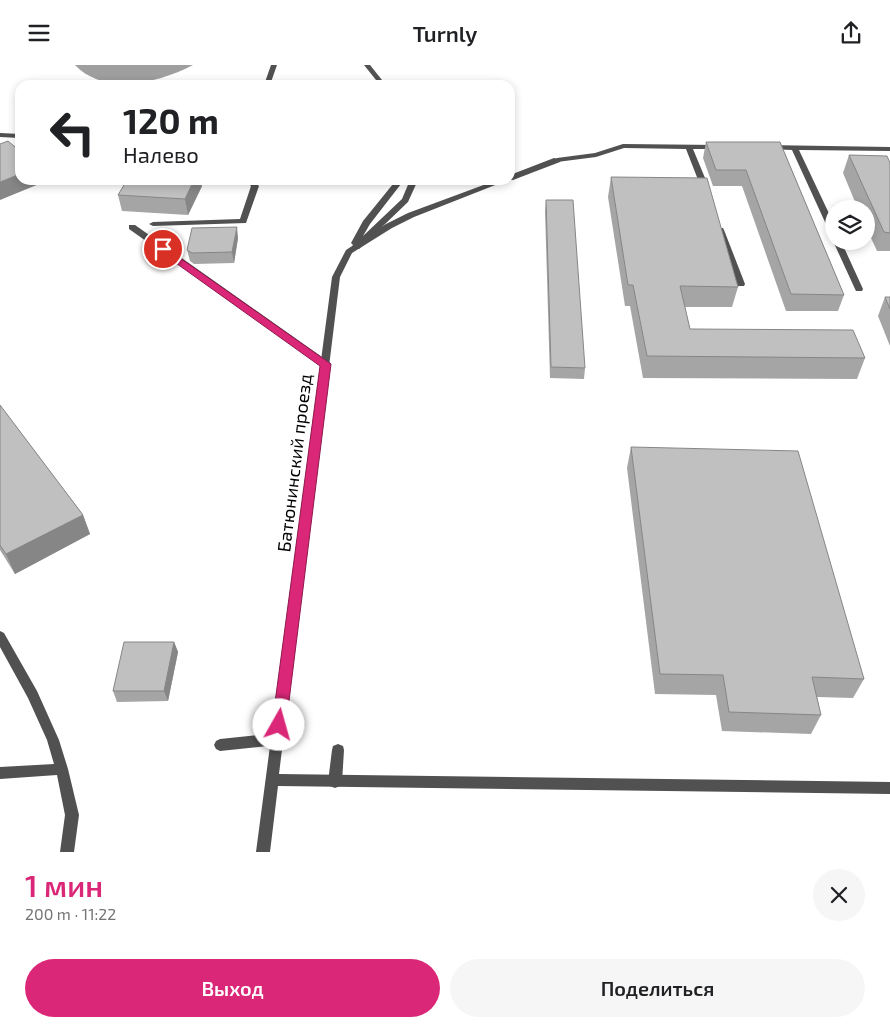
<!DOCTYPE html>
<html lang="ru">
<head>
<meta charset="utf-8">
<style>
  :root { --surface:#fff; --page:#f6f6f6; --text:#202124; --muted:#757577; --accent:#db2777 }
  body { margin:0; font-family:"Exo 2",sans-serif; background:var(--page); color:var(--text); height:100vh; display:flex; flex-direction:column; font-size:19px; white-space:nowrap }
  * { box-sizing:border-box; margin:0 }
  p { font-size:16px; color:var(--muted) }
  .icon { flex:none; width:28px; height:28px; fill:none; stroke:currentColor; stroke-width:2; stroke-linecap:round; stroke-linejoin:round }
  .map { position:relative; height:787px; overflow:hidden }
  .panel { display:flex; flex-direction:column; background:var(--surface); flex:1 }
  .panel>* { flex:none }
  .guide { position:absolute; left:15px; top:15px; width:500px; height:105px; border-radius:15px; box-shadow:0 2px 8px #0003; background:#fff; color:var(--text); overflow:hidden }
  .fabs { position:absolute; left:825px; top:135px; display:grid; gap:10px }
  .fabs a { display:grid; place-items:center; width:50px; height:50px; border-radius:50%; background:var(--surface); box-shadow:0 2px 8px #0003; font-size:25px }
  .pin { position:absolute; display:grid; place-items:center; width:42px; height:42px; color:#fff; margin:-21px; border:2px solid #fff; border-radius:50%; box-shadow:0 1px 5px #0007 }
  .me { position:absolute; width:55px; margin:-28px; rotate:7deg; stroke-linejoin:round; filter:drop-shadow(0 0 4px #0008) }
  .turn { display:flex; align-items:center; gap:18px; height:105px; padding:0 25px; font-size:22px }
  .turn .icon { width:65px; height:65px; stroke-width:2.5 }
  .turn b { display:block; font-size:35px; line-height:42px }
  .round { display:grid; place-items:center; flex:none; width:52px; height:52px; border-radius:26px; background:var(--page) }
  .headline { display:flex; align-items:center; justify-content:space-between; height:85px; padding:0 25px }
  h1 { font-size:30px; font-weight:600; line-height:38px; color:var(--accent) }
  .primary-button { display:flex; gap:10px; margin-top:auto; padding:10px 25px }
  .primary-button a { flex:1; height:58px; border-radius:30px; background:var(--accent); color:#fff; font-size:20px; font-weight:600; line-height:58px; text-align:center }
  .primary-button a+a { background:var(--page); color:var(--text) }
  header { display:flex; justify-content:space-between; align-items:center; height:65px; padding:0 25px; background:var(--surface); font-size:22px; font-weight:600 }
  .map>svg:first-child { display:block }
  .water { fill:#9f9f9f }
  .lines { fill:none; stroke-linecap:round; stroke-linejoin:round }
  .lane { fill:#515151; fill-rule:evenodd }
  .street { fill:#515151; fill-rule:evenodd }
  .wall { fill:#a5a5a5 }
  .shaded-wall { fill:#868686 }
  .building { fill:#c0c0c0; stroke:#868686 }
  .route { fill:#db2777; stroke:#8e194d }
  .labels { text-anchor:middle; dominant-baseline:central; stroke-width:4; stroke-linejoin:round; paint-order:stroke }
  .street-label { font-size:18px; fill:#000; stroke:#fff }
</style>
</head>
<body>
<header><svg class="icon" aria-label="menu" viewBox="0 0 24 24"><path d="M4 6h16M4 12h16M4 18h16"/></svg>Turnly<svg class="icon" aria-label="share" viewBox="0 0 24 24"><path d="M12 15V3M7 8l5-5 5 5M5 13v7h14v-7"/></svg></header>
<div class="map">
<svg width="890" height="787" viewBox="0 0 890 787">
  <rect width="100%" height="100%" fill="#fff"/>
  <!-- water -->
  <path class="water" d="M75,0H193C159,18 104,31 75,0Z"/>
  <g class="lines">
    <!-- lane -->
    <g class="lane">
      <polygon points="271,0 277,0 270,20 264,20"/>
      <polygon points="364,0 370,0 386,20 380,20"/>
      <polygon points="0,68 20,69 20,73 0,72"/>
      <polygon points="623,79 719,80 723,82 719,84 693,84 710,125 706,127 702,125 686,84 624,83 596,92 557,97 553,95 557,93 595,88"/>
      <polygon points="766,80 890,82 890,86 799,85 834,159 834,170 830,168 792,85 769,84 765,82"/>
      <polygon points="245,115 253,115 259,121 246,158 153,161 149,159 153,157 240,154 251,121"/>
      <polygon points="393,115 401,115 401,119 370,159 363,171 402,134 410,115 418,115 408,137 359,184 353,184 352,182 353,180 351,178 363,156 393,119"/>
      <polygon points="129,160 135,160 329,297 331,299 329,301 323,301 129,164"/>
      <polygon points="717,163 723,163 724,165 745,219 744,221 738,221 737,219 716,165"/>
      <polygon points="834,175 834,176 841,176 863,224 862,226 856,226 855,224 833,176"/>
      <polygon points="0,566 4,568 37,626 59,675 68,704 79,750 74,787 60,787 65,750 57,710 0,714 0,702 54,699 47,675 28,633 0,582"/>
      <polygon points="277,668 281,670 283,674 281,678 277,680 220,686 216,684 214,680 216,676 220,674"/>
      <polygon points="338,679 343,681 344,685 342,717 340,721 335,723 330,721 328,717 332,685 333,681"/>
    </g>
    <!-- street -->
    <g class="street">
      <polygon points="554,93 561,95 560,97 513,115 509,115 510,110"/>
      <polygon points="497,115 508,115 414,152 392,163 352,188 340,212 279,709 890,717 890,729 278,721 270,787 256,787 332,212 346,185 386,159 408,148"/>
    </g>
  </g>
  <!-- wall -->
  <g class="wall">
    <polygon points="706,77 780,77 844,230 838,246 786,246 742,121 713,121 703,93"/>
    <polygon points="849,90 890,98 890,186 877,186 866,162 866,144 858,144 843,108"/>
    <polygon points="611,112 738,222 732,242 685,242 690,264 865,293 857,314 643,313 630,241 625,241 608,132"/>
    <polygon points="202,121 188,150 122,146 118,130"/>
    <polygon points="546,135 585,303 584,314 550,313 545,146"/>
    <polygon points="238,173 234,198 194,199 190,196 187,185"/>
    <polygon points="885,232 890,232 890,281 878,251"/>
    <polygon points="0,340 83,450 90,469 15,509 0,485"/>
    <polygon points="631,382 864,614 853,633 817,632 821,650 811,669 722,666 716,630 655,629 627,403"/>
    <polygon points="174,577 178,587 168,636 117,637 113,626"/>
  </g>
  <!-- shaded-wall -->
  <g class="shaded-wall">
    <polygon points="20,109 20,115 44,115 44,117 0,135 0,117"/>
    <polygon points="194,115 201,115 202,121 188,150 185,134"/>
    <polygon points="237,162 238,173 234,198 232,187"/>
    <polygon points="83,450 90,469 15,509 6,489"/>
    <polygon points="174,577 178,587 168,636 164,626"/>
  </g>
  <!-- building -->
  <g class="building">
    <polygon points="8,76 20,86 20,109 0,117 0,79"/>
    <polygon points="706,77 780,77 844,230 791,229 746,105 716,105"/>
    <polygon points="849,90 887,91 890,98 890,168 884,167"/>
    <polygon points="611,112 707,113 738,222 680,221 690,264 853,265 865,293 647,291 633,220 628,220"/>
    <polygon points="127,115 194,115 185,134 118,130"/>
    <polygon points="546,135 573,135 585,303 551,302"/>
    <polygon points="237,162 232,187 192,188 187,185 192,163"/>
    <polygon points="885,232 890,232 890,244"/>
    <polygon points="0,340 83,450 6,489 0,480"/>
    <polygon points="631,382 798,386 864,614 812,612 821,650 729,647 723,610 660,609"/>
    <polygon points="124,577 174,577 164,626 113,626"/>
  </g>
  <!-- route -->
  <polygon class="route" points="163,181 331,299 286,660 284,665 279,666 274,665 272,660 320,301 159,186 159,182"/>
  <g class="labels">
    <!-- street labels -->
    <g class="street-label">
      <text transform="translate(294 398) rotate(-83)">Батюнинский проезд</text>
    </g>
  </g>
</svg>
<div class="fabs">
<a><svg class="icon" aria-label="layers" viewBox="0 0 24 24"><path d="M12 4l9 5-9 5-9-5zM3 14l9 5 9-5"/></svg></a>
</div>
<div class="pin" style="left:163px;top:184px;background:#d93025"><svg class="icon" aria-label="arrive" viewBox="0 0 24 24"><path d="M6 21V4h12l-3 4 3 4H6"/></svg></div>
<svg class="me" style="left:279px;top:660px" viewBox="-20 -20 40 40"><circle r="19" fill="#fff"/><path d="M0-13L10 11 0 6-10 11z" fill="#db2777"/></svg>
<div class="guide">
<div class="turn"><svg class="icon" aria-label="left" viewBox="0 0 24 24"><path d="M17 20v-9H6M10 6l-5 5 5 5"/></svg><div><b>120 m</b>Налево</div></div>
</div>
</div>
<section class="panel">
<div class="headline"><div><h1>1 мин</h1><p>200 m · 11:22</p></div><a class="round"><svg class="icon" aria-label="close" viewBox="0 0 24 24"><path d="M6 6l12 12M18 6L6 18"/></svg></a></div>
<div class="primary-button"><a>Выход</a><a>Поделиться</a></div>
</section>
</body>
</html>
